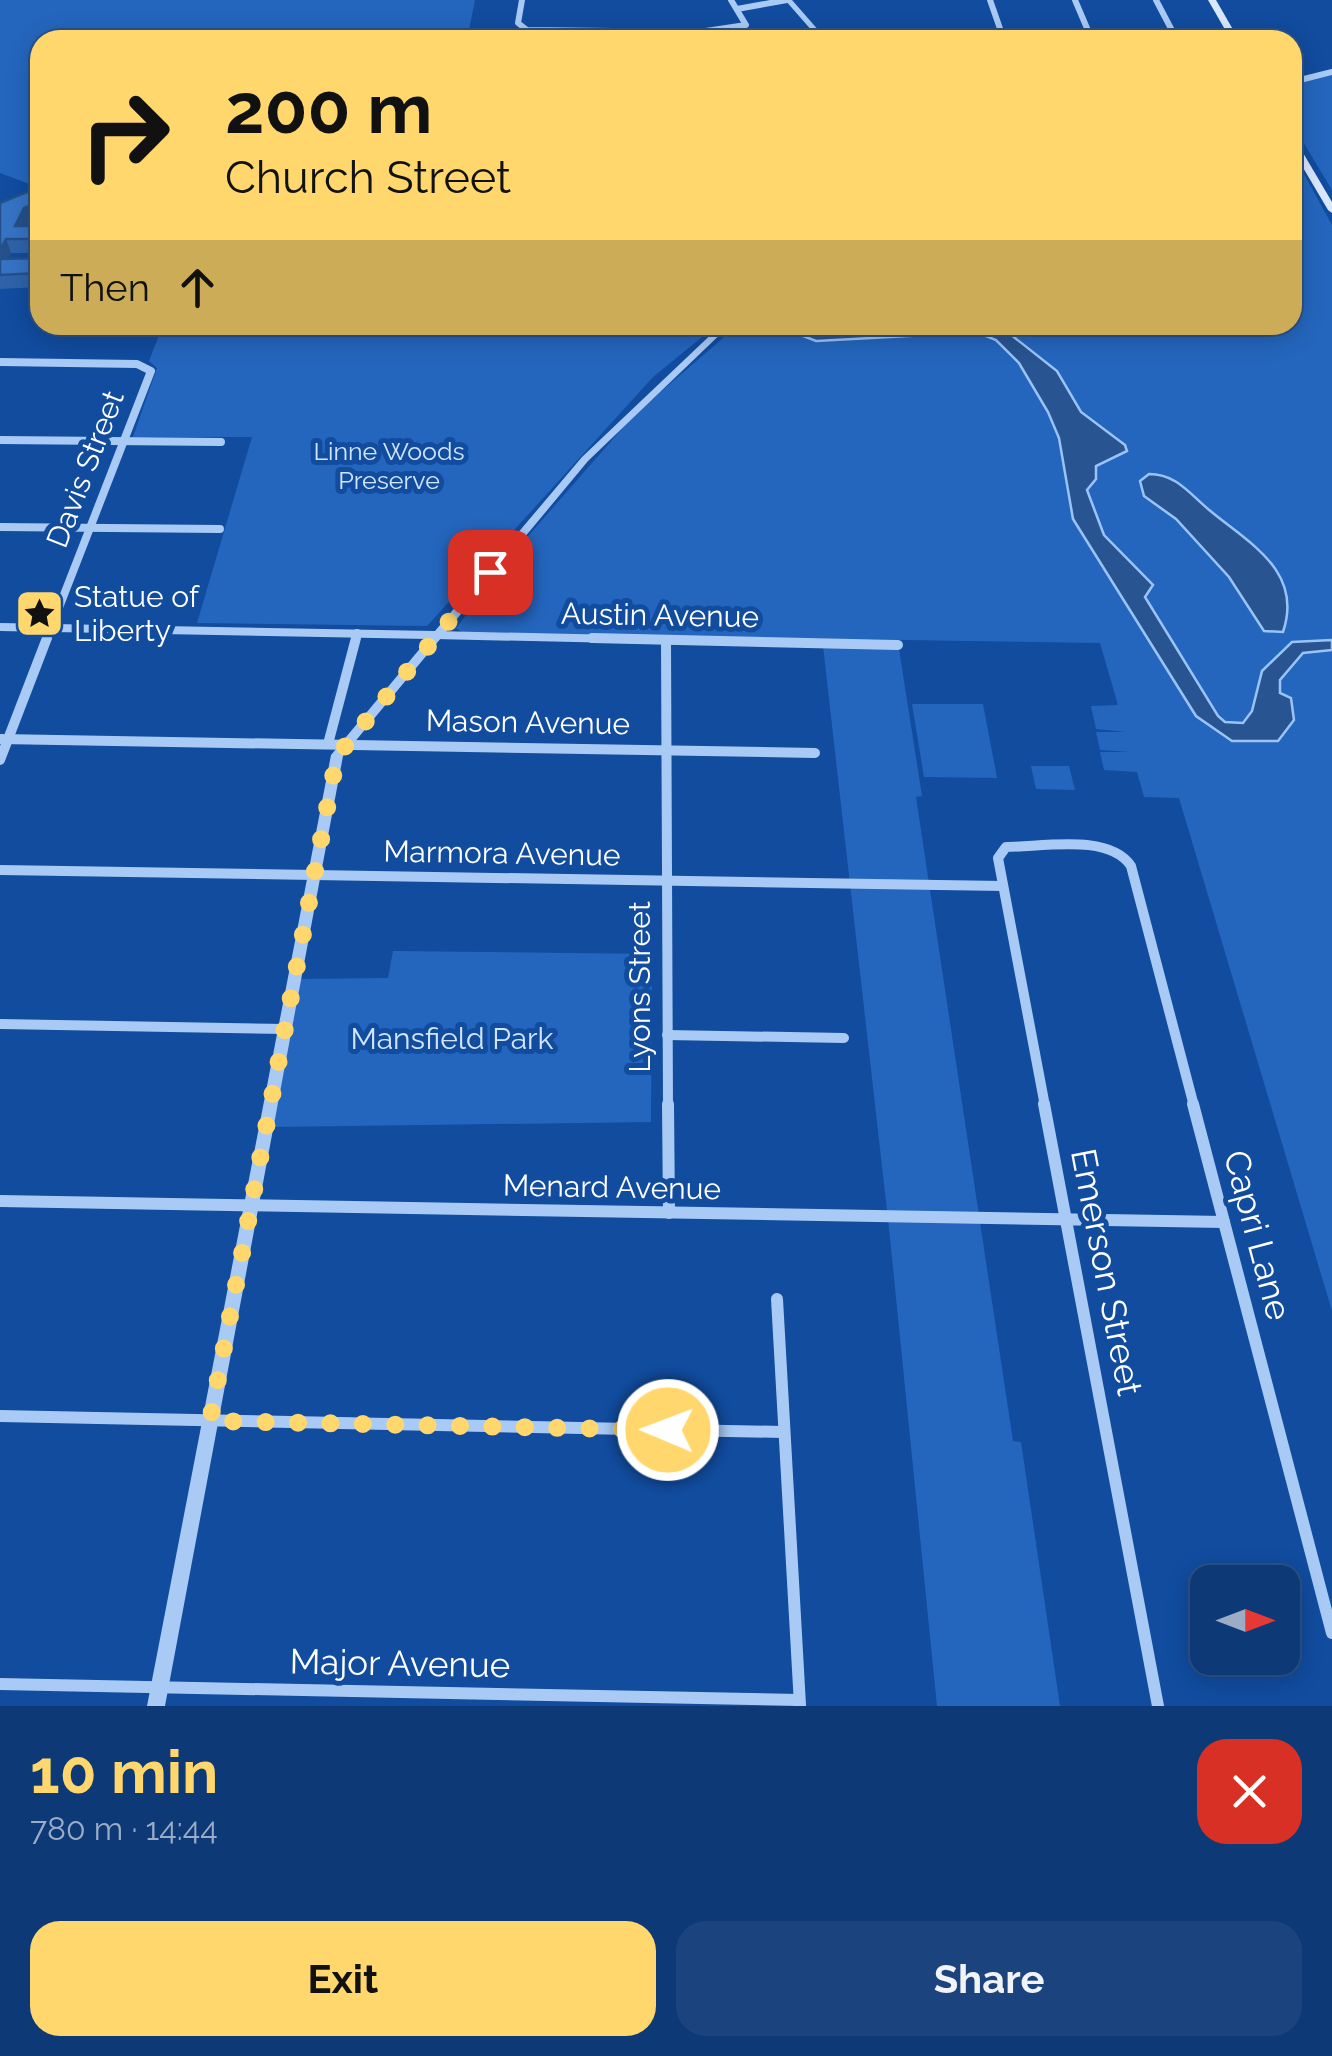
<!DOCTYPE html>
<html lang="en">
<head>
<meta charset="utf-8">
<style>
  :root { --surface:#0d3977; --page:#1b447f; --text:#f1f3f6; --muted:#9aacc6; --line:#2d5389; --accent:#ffd76c }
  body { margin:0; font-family:Raleway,sans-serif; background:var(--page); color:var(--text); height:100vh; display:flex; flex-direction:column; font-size:38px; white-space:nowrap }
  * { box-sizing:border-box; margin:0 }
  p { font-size:32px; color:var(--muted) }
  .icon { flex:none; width:55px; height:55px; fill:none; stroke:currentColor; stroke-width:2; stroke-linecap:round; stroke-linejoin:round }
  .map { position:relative; height:1706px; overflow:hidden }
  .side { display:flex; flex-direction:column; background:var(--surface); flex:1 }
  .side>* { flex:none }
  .top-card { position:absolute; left:30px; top:30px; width:1272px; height:305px; border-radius:30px; box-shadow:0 5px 25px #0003,0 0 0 2px var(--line); background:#ffd76c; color:#111; overflow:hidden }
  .needle { width:65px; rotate:90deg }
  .controls { position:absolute; left:1190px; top:1565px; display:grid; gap:20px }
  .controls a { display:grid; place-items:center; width:110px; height:110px; border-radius:20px; background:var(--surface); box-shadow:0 5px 25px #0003,0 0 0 2px var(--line); font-size:50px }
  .pin { position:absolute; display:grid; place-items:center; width:85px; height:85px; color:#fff; margin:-42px; border-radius:20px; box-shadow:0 5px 15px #0006 }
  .me { position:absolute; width:110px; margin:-55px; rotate:271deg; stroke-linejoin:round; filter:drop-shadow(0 0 8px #0008) }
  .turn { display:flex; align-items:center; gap:35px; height:210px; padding:0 30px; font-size:45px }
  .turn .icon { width:130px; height:130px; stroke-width:2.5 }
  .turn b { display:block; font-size:70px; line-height:85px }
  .then { display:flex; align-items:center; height:95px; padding:0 30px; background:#0003; gap:20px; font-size:38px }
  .round { display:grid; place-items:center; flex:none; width:105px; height:105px; border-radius:30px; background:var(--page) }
  .summary { display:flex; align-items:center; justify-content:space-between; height:170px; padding:0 30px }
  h1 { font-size:60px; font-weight:700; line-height:75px; color:var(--accent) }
  .cta { display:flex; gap:20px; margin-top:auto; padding:20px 30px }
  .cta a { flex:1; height:115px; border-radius:30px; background:var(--accent); color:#111; font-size:40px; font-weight:700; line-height:115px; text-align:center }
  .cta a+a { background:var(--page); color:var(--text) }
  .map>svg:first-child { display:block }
  .green { fill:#2466be }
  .water { fill:#295492; stroke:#9ac4f8; stroke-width:2.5 }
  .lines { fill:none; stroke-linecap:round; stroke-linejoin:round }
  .minor-far3 { stroke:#a8caf5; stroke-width:6 }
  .minor-far2 { stroke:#a8caf5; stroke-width:8 }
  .minor-far1 { stroke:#a8caf5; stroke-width:10 }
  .minor { stroke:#a8caf5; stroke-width:12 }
  .tertiary { fill:#a8caf5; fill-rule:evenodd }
  .secondary { fill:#d9e8fe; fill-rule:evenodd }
  .wall { fill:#2e63a9 }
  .shaded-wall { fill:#255089 }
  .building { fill:#3573c4; stroke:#255089; stroke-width:2.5 }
  .route { stroke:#ffd76c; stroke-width:18; stroke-dasharray:0 32.4 }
  .labels { text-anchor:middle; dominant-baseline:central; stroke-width:10; stroke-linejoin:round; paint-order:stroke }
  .far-park-label { font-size:25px; fill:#d1e5fe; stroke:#114c9f }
  .street-label { font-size:30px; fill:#fff; stroke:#114c9f }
  .poi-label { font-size:30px; fill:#fff; stroke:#114c9f; text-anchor:start }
  .park-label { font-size:30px; fill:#d1e5fe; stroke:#114c9f }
  .near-street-label { font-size:35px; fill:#fff; stroke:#114c9f }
</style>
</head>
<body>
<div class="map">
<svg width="1332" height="1706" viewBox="0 0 1332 1706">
  <rect width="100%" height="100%" fill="#114c9f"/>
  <!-- green -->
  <g class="green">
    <polygon points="0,0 475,0 467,40 40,40 40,188 0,173"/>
    <polygon points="1332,75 1332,190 1293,125 1292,84"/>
    <polygon points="1293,154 1332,225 1332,1311 1179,798 1144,797 1137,772 1104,770 1100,752 1131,752 1100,750 1096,732 1126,732 1096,729 1091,706 1118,705 1100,643 463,633 456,628 522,543 634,415 738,325 1292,325"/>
    <polygon points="163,325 717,325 653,377 427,626 197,623 252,437 133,437 157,368 149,361"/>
    <polygon points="823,646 899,649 922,796 916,797 1013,1441 1021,1442 1060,1706 937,1706 889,1228"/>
    <polygon points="912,704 983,704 997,778 924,777"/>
    <polygon points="1031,766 1069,766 1075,790 1036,789"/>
    <polygon points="393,951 652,954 651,1122 273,1127 300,979 388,978"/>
  </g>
  <!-- water -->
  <g class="water">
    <polygon points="775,325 1047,325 1011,330 1010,334 1057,371 1081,412 1125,445 1127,451 1096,466 1096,479 1087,490 1104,535 1153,585 1145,597 1218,716 1225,722 1243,723 1252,711 1262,671 1292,642 1332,640 1332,650 1303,653 1280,680 1280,693 1291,698 1294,720 1278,741 1232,741 1196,716 1073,519 1059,438 1048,412 1019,363 996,340 964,327 927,335 816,341"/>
    <path d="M1149,474C1176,474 1189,493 1208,509C1247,542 1304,570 1283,632L1264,631L1229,577L1176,519L1144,496L1140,481Z"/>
  </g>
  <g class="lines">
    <!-- minor-far3 -->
    <g class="minor-far3">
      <polyline points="522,0 518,23 527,30 699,32 746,25 731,0"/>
      <polyline points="990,0 1004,40"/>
      <polyline points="1075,0 1092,40"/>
      <polyline points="1156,0 1177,40"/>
      <polyline points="737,9 787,0"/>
      <polyline points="1292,82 1332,72"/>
    </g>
    <!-- minor-far2 -->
    <g class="minor-far2">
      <polyline points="0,362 137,364 151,371 46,641"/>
      <polyline points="0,440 221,442"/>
      <polyline points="0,527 220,529"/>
      <polyline points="435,635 708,641"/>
      <polyline points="355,641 357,633"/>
    </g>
    <!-- minor-far1 -->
    <g class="minor-far1">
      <polyline points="592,638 898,645"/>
      <polyline points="666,641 668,1106"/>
      <polyline points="0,739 815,753"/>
      <polyline points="328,744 356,638"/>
      <polyline points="0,760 47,638"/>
      <polyline points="0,870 1003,886"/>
      <polyline points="0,1024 285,1029"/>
      <polyline points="667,1035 844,1038"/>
      <path d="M1045,1106L998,858L1006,847C1042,847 1109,833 1131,866L1194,1106"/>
    </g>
    <!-- minor -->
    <g class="minor">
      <polyline points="668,1104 669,1213"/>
      <polyline points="1044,1104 1158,1706"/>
      <polyline points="1193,1104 1332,1633"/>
      <polyline points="0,1201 1224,1222"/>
      <polyline points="777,1299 800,1705"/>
      <polyline points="0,1416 782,1432"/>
      <polyline points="0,1684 799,1700"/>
    </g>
    <!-- tertiary -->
    <g class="tertiary">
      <polygon points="785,0 792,0 827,40 820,40"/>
      <polygon points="721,325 730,325 588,461 343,756 165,1706 147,1706 331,755 428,639 0,631 0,623 435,631 582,457"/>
    </g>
    <!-- secondary -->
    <g class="secondary">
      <polygon points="1208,0 1216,0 1239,40 1231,40"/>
      <polygon points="1292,139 1296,141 1332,202 1332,213 1328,210 1292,149"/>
    </g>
  </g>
  <!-- wall -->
  <polygon class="wall" points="40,188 40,218 29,222 27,226 40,226 40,253 11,253 8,259 40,258 40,287 0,289 0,203"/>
  <!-- shaded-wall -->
  <g class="shaded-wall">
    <polygon points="40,202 40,218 29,222 20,240 15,226 24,208"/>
    <polygon points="6,239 11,253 1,272 0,250"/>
  </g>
  <!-- building -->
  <g class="building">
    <polygon points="39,187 40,188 40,202 24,208 15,226 40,226 40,239 6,239 0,250 0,203"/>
    <polygon points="40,258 40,273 0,275 0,259"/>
  </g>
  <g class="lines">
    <!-- route -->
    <polyline class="route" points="490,572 337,756 210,1421 668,1430"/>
  </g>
  <!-- icons -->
  <defs>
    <symbol id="sight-square" viewBox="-11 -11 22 22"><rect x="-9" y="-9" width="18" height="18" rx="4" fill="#ffd76c" stroke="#114c9f"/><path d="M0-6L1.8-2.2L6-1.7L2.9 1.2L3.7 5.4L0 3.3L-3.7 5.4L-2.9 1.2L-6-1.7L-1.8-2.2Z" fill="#111"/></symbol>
  </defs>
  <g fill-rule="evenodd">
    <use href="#sight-square" x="12" y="586" width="55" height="55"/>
  </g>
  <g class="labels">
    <!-- far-park labels -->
    <g class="far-park-label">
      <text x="389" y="451">Linne Woods<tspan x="389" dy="29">Preserve</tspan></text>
    </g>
    <!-- street labels -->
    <g class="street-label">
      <text transform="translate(85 469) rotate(-69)">Davis Street</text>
      <text transform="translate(660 615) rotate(1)">Austin Avenue</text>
      <text transform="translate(528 722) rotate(1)">Mason Avenue</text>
      <text transform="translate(502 853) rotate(1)">Marmora Avenue</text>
      <text transform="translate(639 987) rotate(-90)">Lyons Street</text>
      <text transform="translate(612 1187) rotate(1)">Menard Avenue</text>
    </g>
    <!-- poi labels -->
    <g class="poi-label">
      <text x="74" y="596">Statue of<tspan x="74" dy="34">Liberty</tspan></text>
    </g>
    <!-- park labels -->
    <g class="park-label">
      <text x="452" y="1038">Mansfield Park</text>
    </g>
    <!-- near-street labels -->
    <g class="near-street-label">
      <text transform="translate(1258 1235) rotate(75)">Capri Lane</text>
      <text transform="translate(1107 1272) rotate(79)">Emerson Street</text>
      <text transform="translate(400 1663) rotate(1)">Major Avenue</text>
    </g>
  </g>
</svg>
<div class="controls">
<a><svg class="needle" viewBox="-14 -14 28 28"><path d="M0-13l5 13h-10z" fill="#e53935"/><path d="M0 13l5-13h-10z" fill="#9aacc6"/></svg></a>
</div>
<div class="pin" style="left:490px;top:572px;background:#d93025"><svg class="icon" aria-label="arrive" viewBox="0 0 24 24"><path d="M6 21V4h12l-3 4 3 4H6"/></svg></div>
<svg class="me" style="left:668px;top:1430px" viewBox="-20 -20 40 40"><circle r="17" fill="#ffd76c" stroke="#fff" stroke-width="3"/><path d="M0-11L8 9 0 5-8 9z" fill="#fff"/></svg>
<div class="top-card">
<div class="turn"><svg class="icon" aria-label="right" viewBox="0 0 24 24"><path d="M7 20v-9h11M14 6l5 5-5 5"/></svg><div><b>200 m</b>Church Street</div></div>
<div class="then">Then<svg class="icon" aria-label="ahead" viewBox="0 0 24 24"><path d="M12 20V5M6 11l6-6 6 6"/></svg></div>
</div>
</div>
<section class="side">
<div class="summary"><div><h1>10 min</h1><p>780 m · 14:44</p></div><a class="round" style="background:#d93025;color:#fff"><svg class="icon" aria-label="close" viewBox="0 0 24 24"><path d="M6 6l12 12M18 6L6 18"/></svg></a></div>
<div class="cta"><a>Exit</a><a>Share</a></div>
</section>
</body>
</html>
